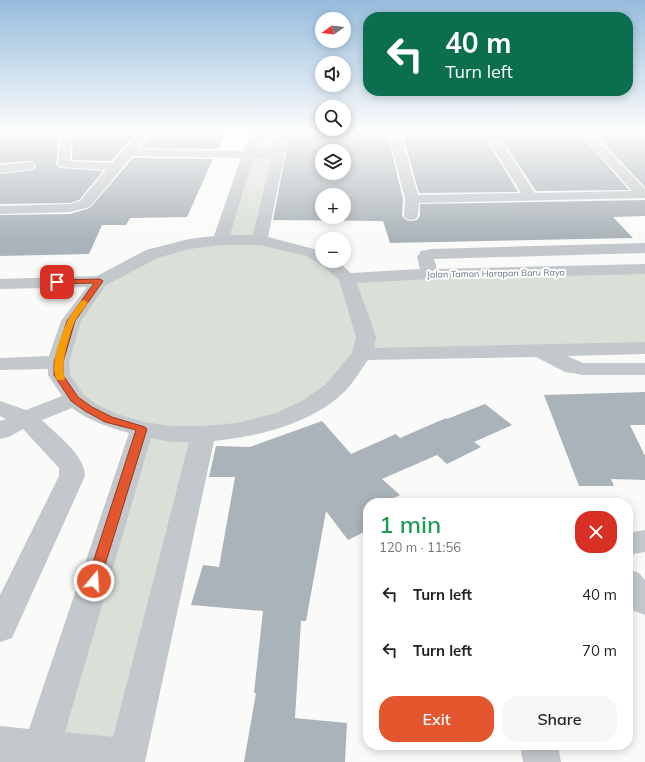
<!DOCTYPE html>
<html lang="en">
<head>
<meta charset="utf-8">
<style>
  :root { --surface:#fff; --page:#f6f6f6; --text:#222; --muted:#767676; --accent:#e4572e }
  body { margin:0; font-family:Mulish,sans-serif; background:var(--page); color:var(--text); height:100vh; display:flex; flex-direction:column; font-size:15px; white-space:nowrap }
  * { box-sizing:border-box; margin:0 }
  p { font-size:13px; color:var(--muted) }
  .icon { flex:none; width:22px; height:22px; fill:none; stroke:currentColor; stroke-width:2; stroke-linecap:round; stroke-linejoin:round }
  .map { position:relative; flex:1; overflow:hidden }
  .sheet { position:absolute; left:363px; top:498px; width:270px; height:252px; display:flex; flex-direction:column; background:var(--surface); border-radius:16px; box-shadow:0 2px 10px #0003 }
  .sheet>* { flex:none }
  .hud { position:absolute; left:363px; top:12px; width:270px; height:84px; border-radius:16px; box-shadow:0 2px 10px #0003; background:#0b6e4f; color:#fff; overflow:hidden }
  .needle { width:26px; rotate:256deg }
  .buttons { position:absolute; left:315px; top:12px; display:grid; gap:8px }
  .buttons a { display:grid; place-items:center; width:36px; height:36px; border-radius:50%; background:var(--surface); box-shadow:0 2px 10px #0003; font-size:20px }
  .pin { position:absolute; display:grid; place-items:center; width:34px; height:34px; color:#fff; margin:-17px; border-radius:8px; box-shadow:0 2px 6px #0006 }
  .me { position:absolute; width:44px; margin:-22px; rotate:18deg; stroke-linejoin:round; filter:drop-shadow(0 0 3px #0008) }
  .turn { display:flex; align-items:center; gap:14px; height:84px; padding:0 16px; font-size:18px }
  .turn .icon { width:52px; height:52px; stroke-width:2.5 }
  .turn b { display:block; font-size:28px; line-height:34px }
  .round { display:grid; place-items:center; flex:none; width:42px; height:42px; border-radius:16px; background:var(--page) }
  .summary { display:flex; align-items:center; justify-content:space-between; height:68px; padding:0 16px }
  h1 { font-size:24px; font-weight:600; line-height:30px; color:#1e9e55 }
  .action { display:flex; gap:8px; margin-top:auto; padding:8px 16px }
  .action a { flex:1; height:46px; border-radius:16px; background:var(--accent); color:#fff; font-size:16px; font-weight:600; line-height:46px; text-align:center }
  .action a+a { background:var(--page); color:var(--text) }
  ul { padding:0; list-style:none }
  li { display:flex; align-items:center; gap:12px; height:56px; padding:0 16px }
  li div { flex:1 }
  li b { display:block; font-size:15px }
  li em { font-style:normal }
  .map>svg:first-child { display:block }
  .green { fill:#dadfd7 }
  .building { fill:#aab3b9; fill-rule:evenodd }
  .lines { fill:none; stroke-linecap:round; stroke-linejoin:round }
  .minor { fill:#c3c8cc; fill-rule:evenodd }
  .route { fill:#e4572e; stroke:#94391e }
  .slow { fill:#f59e0b }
  .labels { text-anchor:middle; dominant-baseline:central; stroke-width:4; stroke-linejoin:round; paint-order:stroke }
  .far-street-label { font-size:9px; fill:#657683; stroke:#fff }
</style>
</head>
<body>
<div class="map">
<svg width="645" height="762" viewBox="0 0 645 762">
  <rect width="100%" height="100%" fill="#fafaf8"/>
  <!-- green -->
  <polygon class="green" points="258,132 283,132 261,240 322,261 347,278 645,269 645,347 362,354 310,406 203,434 127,757 37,762 142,429 109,419 64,385 71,321 123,268 221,240 248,154"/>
  <!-- building -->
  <g class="building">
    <polygon points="0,132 59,132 56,164 59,168 103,171 79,200 70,203 0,204 0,174 34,170 36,166 34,162 29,161 0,163"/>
    <polygon points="73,132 137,132 111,161 72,160"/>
    <polygon points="152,132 226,132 218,149 141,148"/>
    <path d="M290,132H387L403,199L402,216L406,220L411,221L417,220L420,216V204L645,200V216L613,217L633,238L390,243L383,221L273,220ZM322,151H344V173H322ZM322,195H344V217H322Z"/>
    <polygon points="402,132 482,132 518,192 419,193"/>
    <polygon points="497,132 578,132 629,190 536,191"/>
    <polygon points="593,132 645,132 645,187"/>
    <polygon points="133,158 213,159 187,217 130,218 126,225 102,225 89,254 0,256 0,215 70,214 90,208"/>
    <polygon points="645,392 645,425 630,425 645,456 645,480 611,479 614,486 579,486 544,395"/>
    <polygon points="485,404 512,425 474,442 481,447 447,464 437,455 382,479 400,495 384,503 368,503 368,530 348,540 326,511 306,621 301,621 295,718 347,723 345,762 244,762 256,693 254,693 263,611 191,605 203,565 219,567 235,477 209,477 216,446 250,447 322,421 351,454 396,434 400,438 446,418 447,419"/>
  </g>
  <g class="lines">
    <!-- minor -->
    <g class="minor">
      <path d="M60,132H72L70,161L112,163L139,132H151L138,149L243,151L252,132H264L255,151H273L277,132H289L268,237L318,250L322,252V261H337L351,273L420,269L417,257L421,251L432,249L645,243V253L434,259L437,269L645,264V274L430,279L357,283L376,337L374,348L645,342V354L567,356L583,363H645V375H583L565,372L536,357L368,360C360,371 352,385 342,394C310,424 256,437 214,441L145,762H0V726L29,729L129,433C109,427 89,421 72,408L42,420C56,434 85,455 85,476L12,638L0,642V595L59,476V468L23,429L9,437L0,439V421L6,419L0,416V401L26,410L62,396L48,375V369L0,370V358L49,356L61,321L87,287L0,289V279L97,276L146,250L189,239L214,236L241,158L132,156L90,207L70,212L0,214V206L70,204L80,201L106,170L60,167L58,164ZM253,158L271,159L253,235H230ZM221,245H260L306,256L320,264L339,280L356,337L352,353L326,384L302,401L276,413L237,423L203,426H171L144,422L117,414L96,404L83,394L70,375L69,362L81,321L106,285L158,258L190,249ZM151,438L171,442H189L113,737L65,732Z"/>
      <polygon points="388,132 400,132 418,195 521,193 483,132 495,132 535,193 632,191 579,132 591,132 645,189 645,198 419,203 418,216 416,219 411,220 406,219 404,216 405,199"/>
      <polygon points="29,162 34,163 35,166 34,169 0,173 0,165"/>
      <polygon points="645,530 645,552 628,555 628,533"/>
      <polygon points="628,569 639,573 645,580 645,615 634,611 628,604"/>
      <polygon points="520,745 558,745 561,762 523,762"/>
    </g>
  </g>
  <!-- sky -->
  <linearGradient id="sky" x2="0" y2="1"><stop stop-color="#96bcdc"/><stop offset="0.55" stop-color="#fdfdfc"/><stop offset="1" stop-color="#fdfdfc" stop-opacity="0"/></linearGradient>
  <rect width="645" height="239" fill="url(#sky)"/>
  <!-- route -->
  <polygon class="route" points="100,279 103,281 75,321 63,362 63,375 78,397 92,407 112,417 145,427 147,429 100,581 98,585 94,586 89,585 87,581 136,430 105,422 85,411 71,401 54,375 54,362 67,321 94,283 57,284 53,282 57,280"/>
  <!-- slow -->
  <path class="slow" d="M84,300L88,303C84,309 78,315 75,321C69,333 60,366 65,378L64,380H57C49,366 60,337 67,322C70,315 76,308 81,301Z"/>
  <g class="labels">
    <!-- far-street labels -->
    <g class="far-street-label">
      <text transform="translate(496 273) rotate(-1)">Jalan Taman Harapan Baru Raya</text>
    </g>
  </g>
</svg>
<div class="buttons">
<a><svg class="needle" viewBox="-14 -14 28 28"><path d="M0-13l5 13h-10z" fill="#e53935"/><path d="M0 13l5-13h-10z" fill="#767676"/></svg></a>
<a><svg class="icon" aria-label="sound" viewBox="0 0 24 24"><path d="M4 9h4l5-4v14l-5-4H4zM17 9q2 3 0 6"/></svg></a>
<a><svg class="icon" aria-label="search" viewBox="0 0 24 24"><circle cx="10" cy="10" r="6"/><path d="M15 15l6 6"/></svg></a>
<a><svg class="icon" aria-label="layers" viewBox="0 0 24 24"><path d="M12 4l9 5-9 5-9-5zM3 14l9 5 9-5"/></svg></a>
<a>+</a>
<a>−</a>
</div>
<div class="pin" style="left:57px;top:282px;background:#d93025"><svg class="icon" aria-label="arrive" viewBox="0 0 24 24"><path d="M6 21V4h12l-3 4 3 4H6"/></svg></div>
<svg class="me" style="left:94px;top:581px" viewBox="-20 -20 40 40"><circle r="17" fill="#e4572e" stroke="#fff" stroke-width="3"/><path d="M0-11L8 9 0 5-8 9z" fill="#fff"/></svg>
<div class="hud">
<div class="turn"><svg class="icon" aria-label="left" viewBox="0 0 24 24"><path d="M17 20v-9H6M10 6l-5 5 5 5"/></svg><div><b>40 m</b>Turn left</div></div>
</div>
<section class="sheet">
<div class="summary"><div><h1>1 min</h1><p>120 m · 11:56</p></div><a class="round" style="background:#d93025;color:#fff"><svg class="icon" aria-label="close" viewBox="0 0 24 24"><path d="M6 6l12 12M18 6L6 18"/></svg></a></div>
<ul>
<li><svg class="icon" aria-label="left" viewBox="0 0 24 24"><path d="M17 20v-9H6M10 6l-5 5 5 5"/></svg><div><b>Turn left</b></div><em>40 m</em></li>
<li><svg class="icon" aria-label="left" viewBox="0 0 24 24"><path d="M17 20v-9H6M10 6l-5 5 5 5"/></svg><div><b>Turn left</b></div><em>70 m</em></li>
</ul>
<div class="action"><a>Exit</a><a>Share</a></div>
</section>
</div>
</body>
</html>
